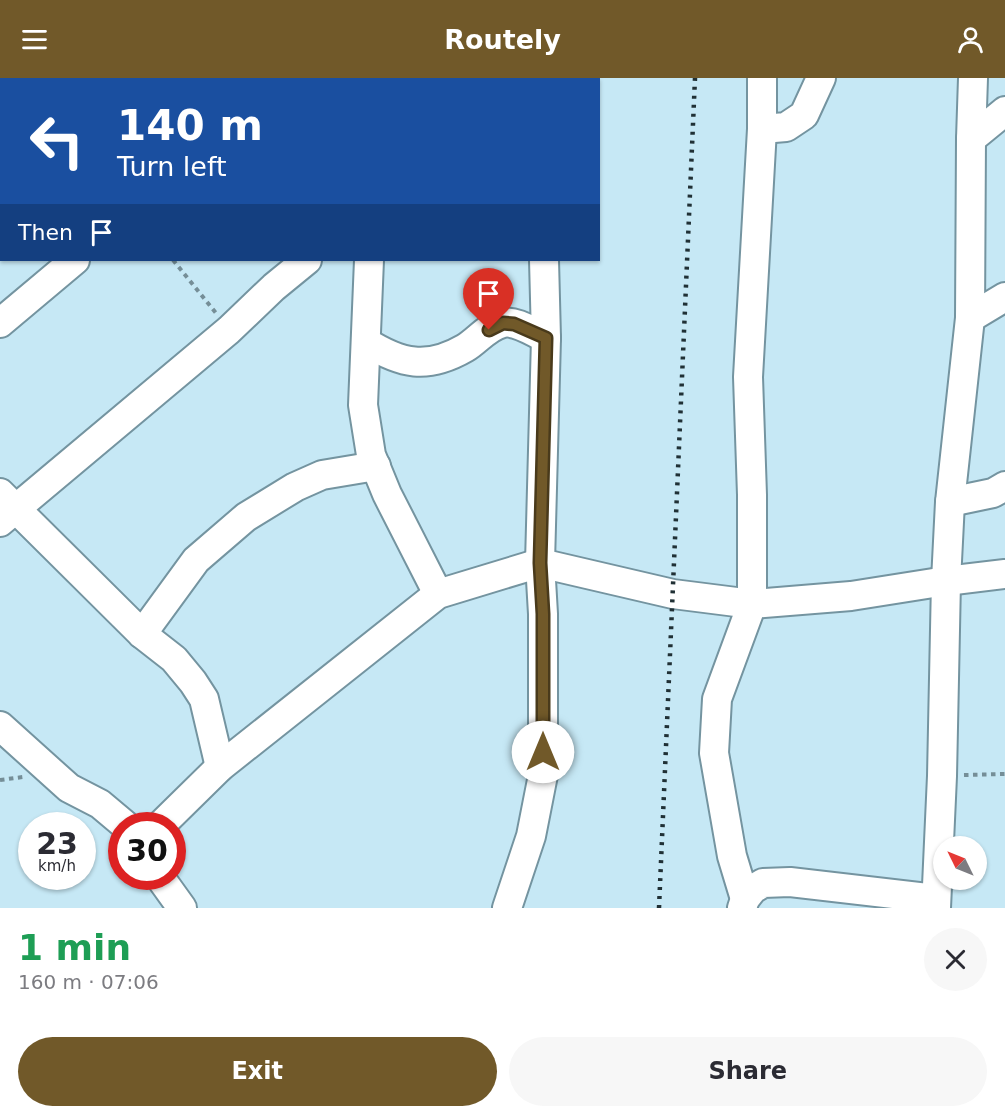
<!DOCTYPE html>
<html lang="en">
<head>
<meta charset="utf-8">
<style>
  :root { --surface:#fff; --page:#f7f7f7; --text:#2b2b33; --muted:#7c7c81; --accent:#715929 }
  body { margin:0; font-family:"DejaVu Sans",sans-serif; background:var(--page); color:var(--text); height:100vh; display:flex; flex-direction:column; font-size:22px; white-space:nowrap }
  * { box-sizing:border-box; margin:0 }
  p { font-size:20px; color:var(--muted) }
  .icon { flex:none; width:33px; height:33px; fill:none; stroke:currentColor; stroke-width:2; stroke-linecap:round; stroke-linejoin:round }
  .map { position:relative; height:830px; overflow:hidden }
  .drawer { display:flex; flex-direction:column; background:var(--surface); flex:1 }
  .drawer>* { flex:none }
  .hud { position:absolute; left:0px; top:0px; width:600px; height:183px; box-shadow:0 2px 4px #0004; background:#1a4fa0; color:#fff; overflow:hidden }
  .needle { width:39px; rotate:313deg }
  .fabs { position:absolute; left:933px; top:758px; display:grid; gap:12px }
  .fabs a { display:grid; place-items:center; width:54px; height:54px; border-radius:50%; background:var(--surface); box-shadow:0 2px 4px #0004; font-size:30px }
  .speed { position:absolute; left:18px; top:734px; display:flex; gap:12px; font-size:30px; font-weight:700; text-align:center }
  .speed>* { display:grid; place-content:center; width:78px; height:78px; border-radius:50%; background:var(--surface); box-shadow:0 2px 4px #0004; line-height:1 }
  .speed small { font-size:15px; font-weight:400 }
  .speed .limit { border:9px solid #d22; background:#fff; color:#111 }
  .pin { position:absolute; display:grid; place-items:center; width:51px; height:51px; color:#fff; margin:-62px -26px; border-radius:50% 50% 50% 0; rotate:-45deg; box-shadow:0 0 6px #0007 }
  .pin .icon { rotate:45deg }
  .me { position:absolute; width:66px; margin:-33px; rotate:0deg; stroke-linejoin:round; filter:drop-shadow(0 0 4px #0008) }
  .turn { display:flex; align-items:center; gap:21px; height:126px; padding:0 18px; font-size:27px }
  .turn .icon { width:78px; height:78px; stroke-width:2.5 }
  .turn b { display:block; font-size:42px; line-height:51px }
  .then { display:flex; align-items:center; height:57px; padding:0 18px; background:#0003; gap:12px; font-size:22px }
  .round { display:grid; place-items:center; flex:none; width:63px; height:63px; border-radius:32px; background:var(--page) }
  .summary { display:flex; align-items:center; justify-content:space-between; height:102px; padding:0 18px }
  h1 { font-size:36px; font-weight:800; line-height:45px; color:#1e9e55 }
  .button { display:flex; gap:12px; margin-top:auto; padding:12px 18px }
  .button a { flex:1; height:69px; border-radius:36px; background:var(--accent); color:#fff; font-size:24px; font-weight:800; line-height:69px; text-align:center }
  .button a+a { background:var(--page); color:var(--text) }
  header { display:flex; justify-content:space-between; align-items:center; height:78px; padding:0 18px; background:var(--accent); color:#fff; font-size:27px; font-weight:800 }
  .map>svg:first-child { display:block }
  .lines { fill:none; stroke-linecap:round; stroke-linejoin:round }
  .minor-casing { stroke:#7494a0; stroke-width:32 }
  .path { stroke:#758e97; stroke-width:4; stroke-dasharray:4.5 4.5; stroke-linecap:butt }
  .minor { stroke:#fff; stroke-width:28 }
  .rail { stroke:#203035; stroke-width:4.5; stroke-dasharray:3 6; stroke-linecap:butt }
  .route-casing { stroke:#493a1b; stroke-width:15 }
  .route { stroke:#715929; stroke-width:10 }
</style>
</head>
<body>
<header><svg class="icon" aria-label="menu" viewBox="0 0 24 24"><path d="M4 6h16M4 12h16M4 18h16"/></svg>Routely<svg class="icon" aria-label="person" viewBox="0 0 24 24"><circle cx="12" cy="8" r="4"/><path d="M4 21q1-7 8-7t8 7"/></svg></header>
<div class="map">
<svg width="1005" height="830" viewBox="0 0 1005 830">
  <rect width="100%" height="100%" fill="#c6e8f5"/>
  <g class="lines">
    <defs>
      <g id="minor">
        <polyline points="340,0 341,2"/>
        <polyline points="44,2 46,0"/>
        <polyline points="293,2 294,0"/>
        <polyline points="385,2 385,0"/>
        <polyline points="557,2 557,0"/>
        <polyline points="0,36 2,35"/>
        <polyline points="762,51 786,49 804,37 821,0"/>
        <polyline points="971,61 1005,33"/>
        <polyline points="369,182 363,327 371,377 387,416 438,516"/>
        <polyline points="970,240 1005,219"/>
        <polyline points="0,245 75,182"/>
        <path d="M366,264C401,286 427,292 465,270C477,263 488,248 503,245C517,242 534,255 546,260"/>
        <polyline points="0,415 142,556 174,581 193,604 204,621 220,689"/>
        <polyline points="950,424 993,415 1005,408"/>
        <polyline points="0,444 229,252 274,209 307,182"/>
        <polyline points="142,556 196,482 246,439 295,409 322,397 376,388"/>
        <polyline points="0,648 69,710 100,726 125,747"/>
        <polyline points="161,747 220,689 438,516 540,485 673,516 752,526 851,518 946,503 1005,496"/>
        <polyline points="159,798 182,830"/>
        <polyline points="745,821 732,778 714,675 717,621 752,526 752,417 748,299 762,51 762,0"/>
        <polyline points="507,830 531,758 543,697 543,536 540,485 546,260 544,182"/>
        <polyline points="742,830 745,821 753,811 763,805 790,804 936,821"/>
        <polyline points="936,830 942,698 946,503 950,424 970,240 971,61 973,0"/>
      </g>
    </defs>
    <!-- minor casing -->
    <use href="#minor" class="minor-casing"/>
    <!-- path -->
    <g class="path">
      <polyline points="173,182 216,235"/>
      <polyline points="964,697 1005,696"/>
      <polyline points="0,702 23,699"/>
    </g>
    <!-- minor -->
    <use href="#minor" class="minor"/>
    <!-- rail -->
    <polyline class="rail" points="659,830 695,0"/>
  </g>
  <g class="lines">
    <defs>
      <polyline id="route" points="489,252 503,245 514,246 546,260 540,485 543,536 543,674"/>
    </defs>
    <!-- route casing -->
    <use href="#route" class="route-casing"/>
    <!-- route -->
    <use href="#route" class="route"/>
  </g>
</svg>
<div class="fabs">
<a><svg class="needle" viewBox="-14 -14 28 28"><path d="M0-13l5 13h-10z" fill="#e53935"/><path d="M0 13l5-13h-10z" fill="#7c7c81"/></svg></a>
</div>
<div class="speed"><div>23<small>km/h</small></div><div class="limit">30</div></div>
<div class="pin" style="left:489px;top:252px;background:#d93025"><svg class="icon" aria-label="arrive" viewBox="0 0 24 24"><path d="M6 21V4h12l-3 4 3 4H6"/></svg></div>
<svg class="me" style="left:543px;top:674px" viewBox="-20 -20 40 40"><circle r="19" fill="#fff"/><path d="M0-13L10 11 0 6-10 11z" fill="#715929"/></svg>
<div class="hud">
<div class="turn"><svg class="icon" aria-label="left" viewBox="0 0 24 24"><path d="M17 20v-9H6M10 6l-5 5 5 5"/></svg><div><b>140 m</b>Turn left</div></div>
<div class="then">Then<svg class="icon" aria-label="arrive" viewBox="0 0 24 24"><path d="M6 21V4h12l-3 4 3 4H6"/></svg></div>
</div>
</div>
<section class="drawer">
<div class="summary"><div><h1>1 min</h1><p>160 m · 07:06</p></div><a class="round"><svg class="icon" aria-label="close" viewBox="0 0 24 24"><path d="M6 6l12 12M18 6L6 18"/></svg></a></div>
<div class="button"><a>Exit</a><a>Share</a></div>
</section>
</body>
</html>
